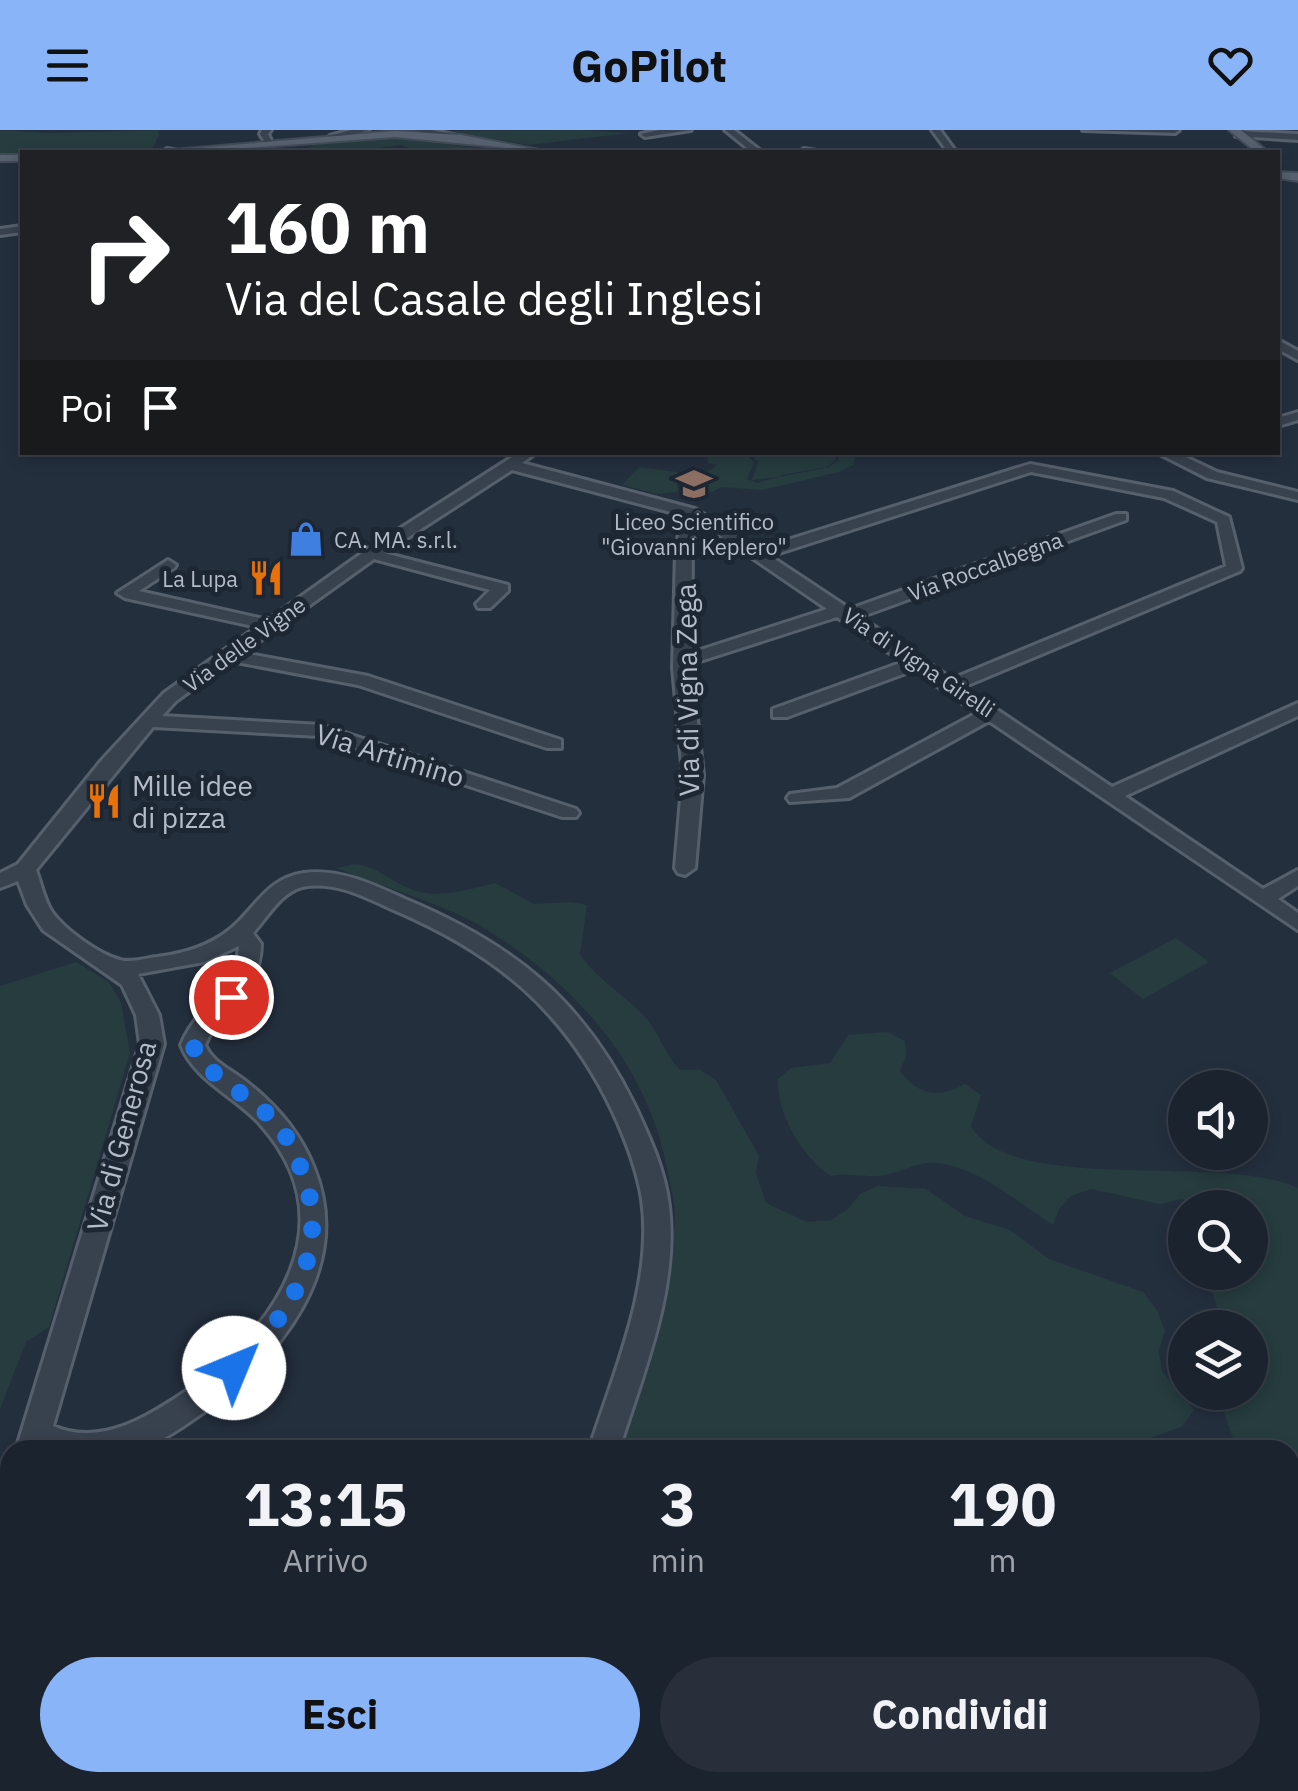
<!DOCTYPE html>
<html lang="it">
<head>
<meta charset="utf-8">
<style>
  :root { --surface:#1b232e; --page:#282f3a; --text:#f1f3f6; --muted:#a0a4aa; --line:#39404a; --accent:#8ab4f8 }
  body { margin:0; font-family:"IBM Plex Sans",sans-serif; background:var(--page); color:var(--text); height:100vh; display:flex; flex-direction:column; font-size:38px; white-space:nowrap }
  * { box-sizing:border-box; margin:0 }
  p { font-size:32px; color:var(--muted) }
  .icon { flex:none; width:55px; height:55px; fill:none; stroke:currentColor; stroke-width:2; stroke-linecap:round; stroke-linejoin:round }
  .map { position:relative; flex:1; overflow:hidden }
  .drawer { position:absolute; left:0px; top:1310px; width:1300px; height:352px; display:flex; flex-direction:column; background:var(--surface); border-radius:30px 30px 0 0; box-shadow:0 5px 15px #0003,0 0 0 2px var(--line) }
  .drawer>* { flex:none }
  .banner { position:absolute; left:20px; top:20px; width:1260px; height:305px; border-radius:0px; box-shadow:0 5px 15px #0003,0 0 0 2px var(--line); background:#202124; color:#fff; overflow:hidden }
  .tools { position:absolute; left:1168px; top:940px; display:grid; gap:20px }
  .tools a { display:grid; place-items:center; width:100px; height:100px; border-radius:50%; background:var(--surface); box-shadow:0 5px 15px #0003,0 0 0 2px var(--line); font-size:50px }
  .pin { position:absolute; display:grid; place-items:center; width:85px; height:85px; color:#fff; margin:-42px; border:5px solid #fff; border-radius:50%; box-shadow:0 2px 10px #0007 }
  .me { position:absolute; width:110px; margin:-55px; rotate:45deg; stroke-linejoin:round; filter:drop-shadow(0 0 8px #0008) }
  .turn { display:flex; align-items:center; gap:35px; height:210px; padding:0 40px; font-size:45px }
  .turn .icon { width:130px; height:130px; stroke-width:2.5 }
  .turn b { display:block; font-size:70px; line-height:85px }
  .then { display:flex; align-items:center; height:95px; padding:0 40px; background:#0003; gap:20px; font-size:38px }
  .eta { display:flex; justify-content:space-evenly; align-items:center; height:170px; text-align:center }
  .eta b { font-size:60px; font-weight:700; line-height:70px }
  .primary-button { display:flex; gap:20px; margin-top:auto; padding:20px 40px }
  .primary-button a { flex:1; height:115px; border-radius:60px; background:var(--accent); color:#111; font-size:40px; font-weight:700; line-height:115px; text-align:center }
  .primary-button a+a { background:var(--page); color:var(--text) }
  header { display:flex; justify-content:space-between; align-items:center; height:130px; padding:0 40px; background:var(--accent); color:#111; font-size:45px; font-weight:700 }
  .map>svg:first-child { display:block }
  .green { fill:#263c3f }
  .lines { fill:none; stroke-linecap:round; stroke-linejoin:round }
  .minor-casing { stroke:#565f6c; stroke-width:6 }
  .major-casing { stroke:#414a57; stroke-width:4 }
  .minor { fill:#38414e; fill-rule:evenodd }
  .major { fill:#56606e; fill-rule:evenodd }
  .route { stroke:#1a73e8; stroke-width:18; stroke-dasharray:0 32.4 }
  .labels { text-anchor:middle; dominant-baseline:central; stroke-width:10; stroke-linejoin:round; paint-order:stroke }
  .far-poi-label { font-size:22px; fill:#b4bcc9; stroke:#1d2633 }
  .far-street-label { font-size:22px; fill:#b4bcc9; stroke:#1d2633 }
  .street-label { font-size:28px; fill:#b4bcc9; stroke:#1d2633 }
  .poi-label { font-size:28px; fill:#b4bcc9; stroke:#1d2633; text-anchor:start }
</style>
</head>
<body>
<header><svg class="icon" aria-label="menu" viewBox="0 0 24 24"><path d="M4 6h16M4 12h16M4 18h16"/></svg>GoPilot<svg class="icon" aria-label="heart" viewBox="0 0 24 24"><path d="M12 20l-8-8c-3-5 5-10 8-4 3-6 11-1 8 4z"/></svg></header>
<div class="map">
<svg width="1298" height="1661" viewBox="0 0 1298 1661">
  <rect width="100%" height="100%" fill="#242f3e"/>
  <!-- green -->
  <g class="green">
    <polygon points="0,0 51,3 158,0 159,5 152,20 0,25"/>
    <polygon points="583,0 629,3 529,15 445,1"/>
    <polygon points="382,7 515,22 423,22 400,15 346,22 345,18 296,22 327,10"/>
    <polygon points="708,323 746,323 754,333 747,349 757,353 778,347 752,350 758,332 749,323 834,323 836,330 826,337 782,345 779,347 829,337 839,330 837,323 856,323 853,335 839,342 762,360 722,357 699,368 705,364 706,343 717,335 708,333"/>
    <polygon points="639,337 677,342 678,362 657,364 622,355"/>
    <path d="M354,734C376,736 386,748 406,757C436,771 464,760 495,753L534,774L571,772L587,775L580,824C596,849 624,864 644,886C660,903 664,924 680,940H700L716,950L759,1026L756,1043L766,1073L807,1092L831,1090L848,1079L860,1064L878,1056L926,1059L965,1086L1010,1100L1049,1129L1143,1162L1157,1180L1165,1201L1159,1221L1162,1241L1194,1280L1181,1297L1136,1313L1135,1320H621C639,1248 669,1163 675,1091C676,1074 670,1055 667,1038C647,933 574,853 484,798C439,771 385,759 337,738Z"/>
    <polygon points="1176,808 1209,832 1143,869 1110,843"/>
    <polygon points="76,832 109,852 121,873 130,923 49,1197 26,1212 0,1279 0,856"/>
    <path d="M888,902L905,911L906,927L900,941C917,965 940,969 965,954L981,965L971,996C1010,1066 1223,1022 1298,1058V1433L1290,1422V1320H1242L1233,1308L1217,1263L1250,1262V1198L1217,1197L1220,1189L1208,1146V1143L1250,1142V1078L1207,1077L1181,1069L1160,1074L1091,1059L1071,1066L1059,1079L1053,1095C1020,1074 978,1037 937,1033C916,1031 898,1045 877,1046C861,1047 848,1043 831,1046C803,1029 776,983 778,949L791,938L830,933L848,905Z"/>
  </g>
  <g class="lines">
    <defs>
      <g id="minor">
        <polygon points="262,0 271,0 268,4 273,15 267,15 260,4"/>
        <polygon points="351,0 369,0 334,9 330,6"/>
        <polygon points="413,0 432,0 465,8 461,11"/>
        <polygon points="659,0 691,0 645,7 641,4"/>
        <polygon points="725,0 734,0 762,22 752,22"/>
        <polygon points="932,0 940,0 956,22 948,22"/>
        <polygon points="1083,0 1179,0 1175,3"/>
        <polygon points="1239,1 1298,4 1298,10 1236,6"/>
        <polygon points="167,19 183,22 162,22"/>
        <polygon points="804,19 823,22 799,22"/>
        <polygon points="22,96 22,102 0,105 0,99"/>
        <polygon points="1278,210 1298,221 1298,230 1278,219"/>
        <polygon points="1298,282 1298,290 1278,296 1278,288"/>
        <path d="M520,322H537L522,333L695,379L759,419L1030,334L1173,361L1229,387L1242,438L1240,441L963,557L1112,657L1298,573V586L1125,666L1263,759L1298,740V756L1278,769L1298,783V800L989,591L849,668L790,672L787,668L790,664L837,658L977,583L914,540L787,587H773V579L903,532L837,487L691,534L703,645L695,738L685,745L678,743L675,738L683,645L673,538L676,422L682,385L512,340L384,423L508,455V461L490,478H478L476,474L490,460L374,429L243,523L368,546L561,610V618H547L358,555L231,531L176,571L162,586L321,595L576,679L579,683L576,687H562L319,606L153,597L36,740C41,753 44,770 52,782C65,800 98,824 120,830C130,833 147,828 157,827C188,823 217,814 239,791C260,770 271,748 304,743C339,738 374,755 405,769C513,814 583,870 635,976C650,1008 665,1041 669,1076C679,1158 643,1243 619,1320H589C614,1242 654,1152 642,1069C637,1039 626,1010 613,982C565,881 498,825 396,781C367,768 335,750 302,757C280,763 267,788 253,803L261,814C260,866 221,874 205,915C212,932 230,939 244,950C274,973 300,1002 314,1038C354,1137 281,1227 204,1282C184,1296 162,1312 138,1319C110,1327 47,1320 16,1320L140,914L136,885L122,855L43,800L27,775L18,751L0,758V743L18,734L101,631L164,563L257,497L125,468L117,463L168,430L176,435L174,438L139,461L268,490L365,421ZM1031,342L1164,368L1217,392L1226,436L952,549L860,487L1126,390V384H1116L850,479L770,426ZM696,392L706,396L827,479L691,523L692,422ZM239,816C237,860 196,876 181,915C194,950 236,967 260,994C349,1093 276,1199 186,1261C148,1287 100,1317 53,1296L164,914L159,885L138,844L204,832Z"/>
        <polygon points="1156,322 1175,322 1217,342 1298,362 1298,370 1207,348"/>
        <polygon points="10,1366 10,1414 0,1418 0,1370"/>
        <polygon points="549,1652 589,1652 592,1661 553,1661"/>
      </g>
      <g id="major">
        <polygon points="1229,0 1241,0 1268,22 1256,22"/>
        <polygon points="395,1 461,5 550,22 395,7 194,22 150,22"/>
        <rect x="0" y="25" width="22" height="6"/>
        <polygon points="1278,42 1298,43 1298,51 1278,48"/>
      </g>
    </defs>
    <!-- minor casing -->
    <use href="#minor" class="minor-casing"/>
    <!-- major casing -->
    <use href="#major" class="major-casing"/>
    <!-- minor -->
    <use href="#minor" class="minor"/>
    <!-- major -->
    <use href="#major" class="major"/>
  </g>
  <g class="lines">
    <!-- route -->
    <path class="route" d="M231,867L197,904L194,920C203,941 254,970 274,990C286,1003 293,1020 300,1036C334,1117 292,1184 234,1238"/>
  </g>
  <!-- icons -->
  <defs>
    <symbol id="school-bare" viewBox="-9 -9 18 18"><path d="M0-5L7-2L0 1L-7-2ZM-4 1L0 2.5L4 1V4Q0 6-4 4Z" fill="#8d6e63" stroke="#1d2633" stroke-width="2.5" paint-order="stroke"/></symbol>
    <symbol id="shop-bare" viewBox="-9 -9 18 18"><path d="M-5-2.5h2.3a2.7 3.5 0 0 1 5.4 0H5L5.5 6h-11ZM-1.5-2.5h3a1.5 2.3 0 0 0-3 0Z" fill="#3f7fe0" stroke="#1d2633" stroke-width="2.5" paint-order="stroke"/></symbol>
    <symbol id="restaurant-bare" viewBox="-9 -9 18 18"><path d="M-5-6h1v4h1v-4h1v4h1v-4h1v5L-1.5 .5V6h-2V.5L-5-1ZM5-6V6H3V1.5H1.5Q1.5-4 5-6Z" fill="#e8710a" stroke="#1d2633" stroke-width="2.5" paint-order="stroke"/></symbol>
  </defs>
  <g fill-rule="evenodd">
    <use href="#school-bare" x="669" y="329" width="50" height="50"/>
    <use href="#shop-bare" x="281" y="384" width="50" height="50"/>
    <use href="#restaurant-bare" x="241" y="423" width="50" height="50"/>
    <use href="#restaurant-bare" x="79" y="646" width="50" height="50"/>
  </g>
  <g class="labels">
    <!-- far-poi labels -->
    <g class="far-poi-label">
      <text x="694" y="391">Liceo Scientifico<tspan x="694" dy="25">"Giovanni Keplero"</tspan></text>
      <text x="334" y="409" text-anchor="start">CA. MA. s.r.l.</text>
      <text x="238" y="448" text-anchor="end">La Lupa</text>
    </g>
    <!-- far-street labels -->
    <g class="far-street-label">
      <text transform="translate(985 436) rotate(-20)">Via Roccalbegna</text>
      <text transform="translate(244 514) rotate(-36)">Via delle Vigne</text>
      <text transform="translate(919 532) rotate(34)">Via di Vigna Girelli</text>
    </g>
    <!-- street labels -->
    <g class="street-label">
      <text transform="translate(687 560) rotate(-91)">Via di Vigna Zega</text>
      <text transform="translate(390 625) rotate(17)">Via Artimino</text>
      <text transform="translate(121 1006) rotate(-75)">Via di Generosa</text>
    </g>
    <!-- poi labels -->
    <g class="poi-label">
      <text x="132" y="655">Mille idee<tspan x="132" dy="32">di pizza</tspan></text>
    </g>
  </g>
</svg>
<div class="tools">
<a><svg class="icon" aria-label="sound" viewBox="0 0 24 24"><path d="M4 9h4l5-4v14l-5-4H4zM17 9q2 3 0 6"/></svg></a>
<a><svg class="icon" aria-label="search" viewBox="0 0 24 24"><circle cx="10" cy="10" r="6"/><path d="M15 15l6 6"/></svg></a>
<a><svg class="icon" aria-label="layers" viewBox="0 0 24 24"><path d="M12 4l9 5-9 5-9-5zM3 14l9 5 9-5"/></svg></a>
</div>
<div class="pin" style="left:231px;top:867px;background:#d93025"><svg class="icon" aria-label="arrive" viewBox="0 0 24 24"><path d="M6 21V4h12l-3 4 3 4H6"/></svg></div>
<svg class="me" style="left:234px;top:1238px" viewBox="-20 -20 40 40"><circle r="19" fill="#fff"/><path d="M0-13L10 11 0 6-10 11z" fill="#1a73e8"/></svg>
<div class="banner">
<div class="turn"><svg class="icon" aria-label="right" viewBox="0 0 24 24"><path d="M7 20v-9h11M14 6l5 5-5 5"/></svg><div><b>160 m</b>Via del Casale degli Inglesi</div></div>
<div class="then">Poi<svg class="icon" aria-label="arrive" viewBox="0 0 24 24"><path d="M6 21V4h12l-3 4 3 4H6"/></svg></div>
</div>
<section class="drawer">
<div class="eta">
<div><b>13:15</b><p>Arrivo</p></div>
<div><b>3</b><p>min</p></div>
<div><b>190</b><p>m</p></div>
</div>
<div class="primary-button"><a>Esci</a><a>Condividi</a></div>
</section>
</div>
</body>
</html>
